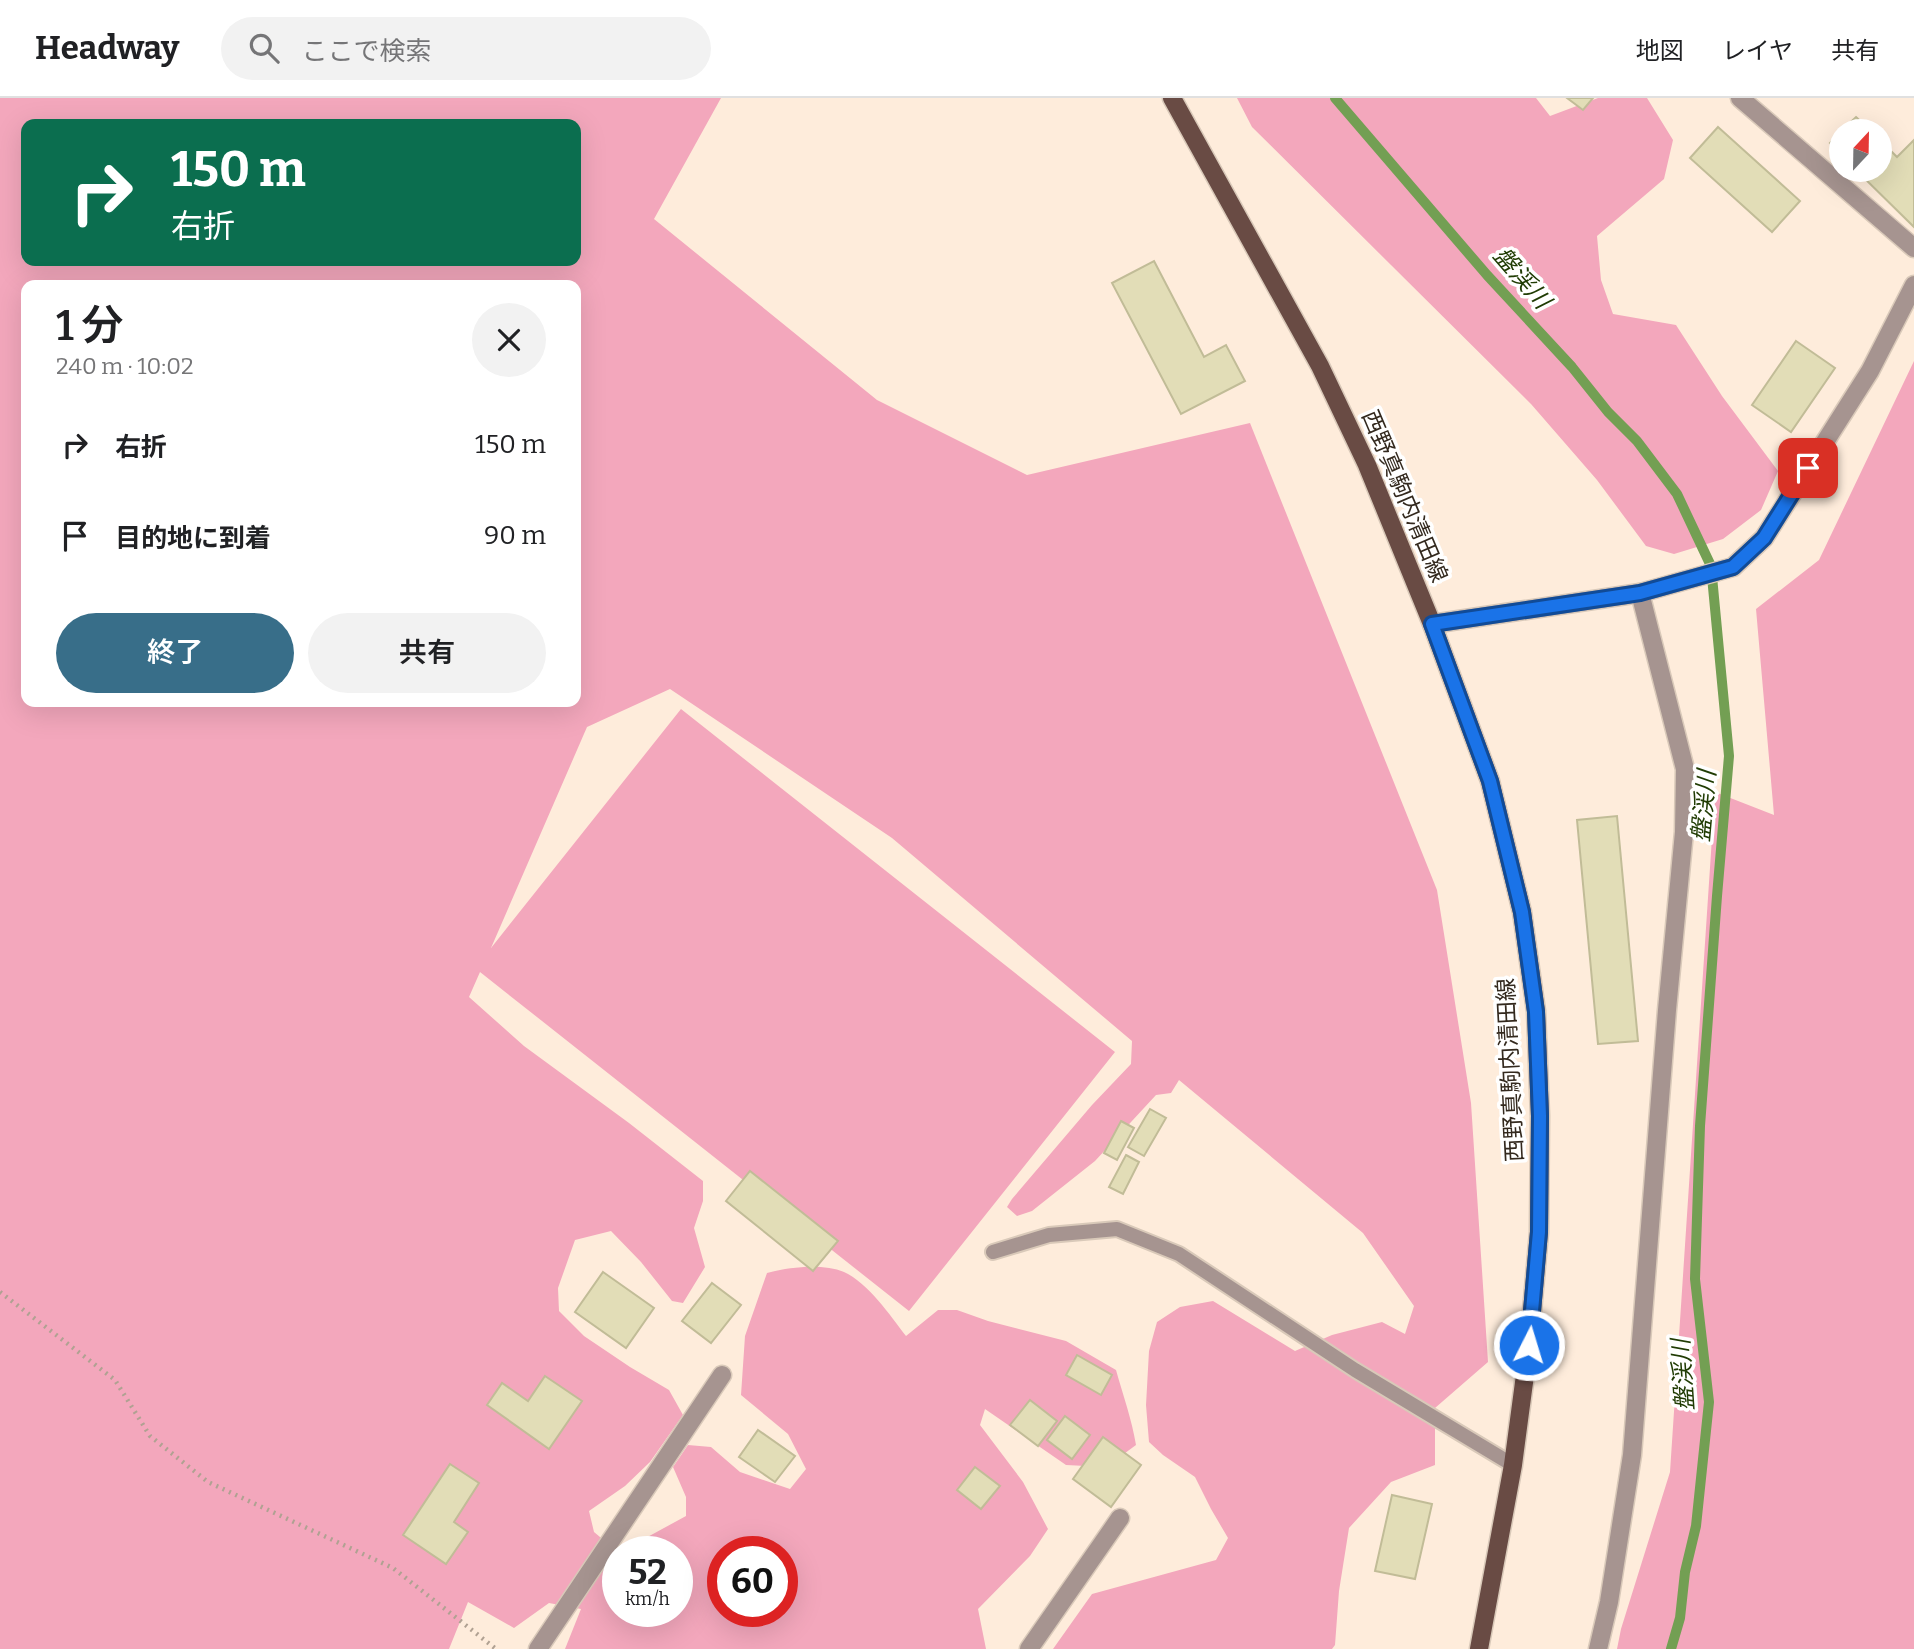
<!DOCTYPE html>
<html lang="ja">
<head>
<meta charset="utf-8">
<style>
  :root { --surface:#fff; --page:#f2f2f2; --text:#202124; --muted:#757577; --line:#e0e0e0; --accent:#386e89 }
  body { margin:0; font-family:Bitter,"Noto Sans JP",serif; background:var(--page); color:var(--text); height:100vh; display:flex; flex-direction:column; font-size:26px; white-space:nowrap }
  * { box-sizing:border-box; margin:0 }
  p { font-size:23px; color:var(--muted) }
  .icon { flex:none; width:38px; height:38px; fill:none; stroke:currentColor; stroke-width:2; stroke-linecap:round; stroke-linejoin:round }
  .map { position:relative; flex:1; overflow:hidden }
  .panel { position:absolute; left:21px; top:182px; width:560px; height:427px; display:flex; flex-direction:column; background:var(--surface); border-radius:14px; box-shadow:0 7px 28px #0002 }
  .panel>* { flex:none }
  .hud { position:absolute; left:21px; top:21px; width:560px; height:147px; border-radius:14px; box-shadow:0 7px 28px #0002; background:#0b6e4f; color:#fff; overflow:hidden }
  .needle { width:46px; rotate:22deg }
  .buttons { position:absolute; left:1829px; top:21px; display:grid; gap:14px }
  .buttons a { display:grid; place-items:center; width:63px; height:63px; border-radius:50%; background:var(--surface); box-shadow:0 7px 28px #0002; font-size:35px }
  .speed { position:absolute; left:602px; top:1438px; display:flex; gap:14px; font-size:35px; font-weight:700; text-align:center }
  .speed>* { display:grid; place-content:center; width:91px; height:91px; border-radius:50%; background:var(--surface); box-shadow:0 7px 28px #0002; line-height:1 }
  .speed small { font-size:18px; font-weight:400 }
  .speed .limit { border:10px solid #d22; background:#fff; color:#111 }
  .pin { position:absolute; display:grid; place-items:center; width:60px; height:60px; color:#fff; margin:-30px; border-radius:14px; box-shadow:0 4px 10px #0006 }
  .me { position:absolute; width:77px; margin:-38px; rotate:5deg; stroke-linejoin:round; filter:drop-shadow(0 0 5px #0008) }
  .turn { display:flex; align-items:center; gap:24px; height:147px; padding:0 35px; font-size:32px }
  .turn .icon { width:91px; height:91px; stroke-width:2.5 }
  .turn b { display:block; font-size:49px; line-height:60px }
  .round { display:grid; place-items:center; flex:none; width:74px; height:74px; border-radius:37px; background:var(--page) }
  .summary { display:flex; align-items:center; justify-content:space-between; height:119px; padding:0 35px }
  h1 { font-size:42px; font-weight:600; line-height:52px }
  .action { display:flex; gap:14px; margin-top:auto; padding:14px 35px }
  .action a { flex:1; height:80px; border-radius:42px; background:var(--accent); color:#fff; font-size:28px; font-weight:600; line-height:80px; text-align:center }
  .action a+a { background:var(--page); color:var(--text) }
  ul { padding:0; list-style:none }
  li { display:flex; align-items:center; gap:21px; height:91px; padding:0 35px }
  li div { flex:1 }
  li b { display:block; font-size:26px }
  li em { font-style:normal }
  header { display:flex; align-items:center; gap:42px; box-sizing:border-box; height:98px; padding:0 35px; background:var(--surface); border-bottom:2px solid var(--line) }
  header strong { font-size:33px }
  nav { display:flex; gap:38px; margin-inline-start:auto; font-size:24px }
  .search { width:490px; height:63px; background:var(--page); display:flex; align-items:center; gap:18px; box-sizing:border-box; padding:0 24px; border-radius:38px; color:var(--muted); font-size:26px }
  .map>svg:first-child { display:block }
  .green { fill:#f3a7bc; fill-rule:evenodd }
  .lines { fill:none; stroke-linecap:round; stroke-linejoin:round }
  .stream { stroke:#739f53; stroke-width:10 }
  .building { fill:#e2ddb7; stroke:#c1bc97; stroke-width:2 }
  .service-casing { stroke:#d9c9b9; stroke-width:18 }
  .minor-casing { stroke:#d9c9b9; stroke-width:21 }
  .primary-casing { stroke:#d9c9b9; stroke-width:21 }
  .path { stroke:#b0a192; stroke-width:4.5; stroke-dasharray:2 5; stroke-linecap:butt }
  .service { stroke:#a69490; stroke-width:14 }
  .minor { stroke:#a69490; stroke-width:18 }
  .primary { stroke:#694b44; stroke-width:18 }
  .route-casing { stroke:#114b97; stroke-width:18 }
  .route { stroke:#1a73e8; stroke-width:12 }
  .labels { text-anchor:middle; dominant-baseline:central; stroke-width:7; stroke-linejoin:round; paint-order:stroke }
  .street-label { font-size:23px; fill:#33291e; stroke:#fff }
  .water-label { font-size:24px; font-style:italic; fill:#203c04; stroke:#fff }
</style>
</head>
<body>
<header>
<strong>Headway</strong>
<div class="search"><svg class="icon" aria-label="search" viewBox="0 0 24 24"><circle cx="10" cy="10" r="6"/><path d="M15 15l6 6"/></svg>ここで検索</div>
<nav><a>地図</a><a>レイヤ</a><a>共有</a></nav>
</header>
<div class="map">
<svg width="1914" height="1551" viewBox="0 0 1914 1551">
  <rect width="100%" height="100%" fill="#feecdb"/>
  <!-- green -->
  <g class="green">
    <path d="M0,0H721L654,121L877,302L1027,377L1250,325L1437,792L1471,1005L1488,1264L1435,1310V1367L1391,1384L1349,1430L1339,1493L1335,1547L1332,1551H1053L1092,1496L1216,1462L1228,1440L1211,1411L1195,1379L1163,1357L1149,1344L1146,1307L1149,1253L1157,1224L1180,1209L1213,1203L1295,1253L1332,1237L1382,1224L1405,1236L1414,1208L1363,1135L1179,982L1171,995L1156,997L1095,1063L1032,1113L1017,1118L1007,1109L1012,1101L1092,1007L1131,966L1132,943L892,740L670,591L587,629L491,850L681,611L1115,954L909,1213L480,874L469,899L524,948L629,1025L703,1083V1103L694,1130L705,1169L683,1205L672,1203L641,1164L611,1133L575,1142L558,1190L559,1213L584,1238L630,1269L669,1292L683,1317L650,1364L625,1388L589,1413L594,1434L618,1454V1514H677V1454H620L686,1418V1399L673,1369L688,1347L711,1349L740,1374L790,1391L806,1371L788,1336L741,1297L745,1238L767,1175C788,1169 823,1165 844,1174C868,1185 890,1217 906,1238L938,1212H957L988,1223L1066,1243L1116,1272C1123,1297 1132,1322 1136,1347L1106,1369L1066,1367L985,1311L980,1327L1023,1384L1048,1431L1030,1458L978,1511L986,1551H565L581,1511L549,1505L514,1530L468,1504L449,1551H0ZM26,26H576V163H26ZM26,187H576V604H26ZM723,1454H782V1514H723Z"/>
    <polygon points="1237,0 1536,0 1550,18 1598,0 1647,0 1673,42 1664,81 1597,138 1601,182 1613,216 1676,227 1722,298 1778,373 1761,412 1723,441 1674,456 1646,448 1597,382 1531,306 1252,29"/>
    <polygon points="1914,263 1914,1551 1617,1551 1621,1531 1670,1374 1715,694 1774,717 1756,511 1819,462"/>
  </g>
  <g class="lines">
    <!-- stream -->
    <polyline class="stream" points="1335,0 1487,177 1572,269 1608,314 1637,343 1677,396 1711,468 1729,658 1717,798 1700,1028 1695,1181 1709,1304 1696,1428 1685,1474 1680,1520 1671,1551"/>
  </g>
  <!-- building -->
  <g class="building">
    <polygon points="1567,0 1593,0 1583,12"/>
    <polygon points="1856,19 1871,33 1841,33"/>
    <polygon points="1718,29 1800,103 1772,134 1690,60"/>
    <polygon points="1841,34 1841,57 1830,45"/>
    <polygon points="1880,42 1897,59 1914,42 1914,129 1856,72 1880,72"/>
    <polygon points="1154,163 1204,259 1226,247 1245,283 1181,316 1112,185"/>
    <polygon points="1796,243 1835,270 1791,334 1752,307"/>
    <polygon points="1617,718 1638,943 1598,946 1577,722"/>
    <polygon points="1150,1011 1166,1020 1144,1058 1128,1049"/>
    <polygon points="1121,1023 1134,1030 1117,1062 1104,1055"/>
    <polygon points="1126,1057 1139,1064 1123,1096 1109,1089"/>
    <polygon points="750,1073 838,1143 813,1173 726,1103"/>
    <polygon points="603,1174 654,1210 626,1250 575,1214"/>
    <polygon points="712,1185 741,1207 711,1245 682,1223"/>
    <polygon points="1077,1257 1112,1277 1101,1297 1066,1277"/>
    <polygon points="545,1278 582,1303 549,1351 487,1307 502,1285 528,1303"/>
    <polygon points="1030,1302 1057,1323 1038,1348 1010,1327"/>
    <polygon points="1065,1318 1090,1337 1072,1361 1047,1342"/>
    <polygon points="758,1332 795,1358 775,1384 739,1359"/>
    <polygon points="1103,1339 1141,1367 1111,1409 1073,1381"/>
    <polygon points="450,1366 479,1385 454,1424 468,1434 446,1466 403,1437"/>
    <polygon points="975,1369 1000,1388 981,1411 957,1392"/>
    <polygon points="1392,1397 1432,1406 1415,1481 1375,1473"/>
  </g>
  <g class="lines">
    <defs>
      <polyline id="service" points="993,1154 1049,1137 1117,1131 1179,1156 1355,1272 1513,1367"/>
      <g id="minor">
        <polyline points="1740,0 1914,150"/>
        <polyline points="1432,526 1640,495 1733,469 1764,440 1870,273 1914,187"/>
        <polyline points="538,1551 722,1277"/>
        <polyline points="1029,1551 1120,1420"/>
        <polyline points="1598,1551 1609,1504 1632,1357 1667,912 1684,734 1685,671 1640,495"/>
      </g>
      <polyline id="primary" points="1172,0 1320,268 1367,367 1432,526 1490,683 1522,814 1536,913 1540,1018 1539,1134 1529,1247 1513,1367 1479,1551"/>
    </defs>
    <!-- service casing -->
    <use href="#service" class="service-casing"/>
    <!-- minor casing -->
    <use href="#minor" class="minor-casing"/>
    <!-- primary casing -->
    <use href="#primary" class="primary-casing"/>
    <!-- path -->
    <polyline class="path" points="0,1194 115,1282 150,1338 208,1384 393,1470 496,1551"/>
    <!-- service -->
    <use href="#service" class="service"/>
    <!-- minor -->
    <use href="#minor" class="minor"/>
    <!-- primary -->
    <use href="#primary" class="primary"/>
  </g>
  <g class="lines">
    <defs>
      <polyline id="route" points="1529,1247 1539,1134 1540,1018 1536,914 1522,814 1490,683 1432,526 1640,495 1733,469 1764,440 1808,370"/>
    </defs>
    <!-- route casing -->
    <use href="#route" class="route-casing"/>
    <!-- route -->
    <use href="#route" class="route"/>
  </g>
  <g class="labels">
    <!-- street labels -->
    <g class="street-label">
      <text transform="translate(1405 398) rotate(67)">西野真駒内清田線</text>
      <text transform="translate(1510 972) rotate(-93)">西野真駒内清田線</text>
    </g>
    <!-- water labels -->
    <g class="water-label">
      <text transform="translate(1522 180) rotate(49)">盤渓川</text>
      <text transform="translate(1704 708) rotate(-85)">盤渓川</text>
      <text transform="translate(1683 1277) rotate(-94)">盤渓川</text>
    </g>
  </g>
</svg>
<div class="buttons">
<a><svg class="needle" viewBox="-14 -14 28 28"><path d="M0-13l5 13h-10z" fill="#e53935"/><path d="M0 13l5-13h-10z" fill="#757577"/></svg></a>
</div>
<div class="speed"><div>52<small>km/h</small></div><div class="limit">60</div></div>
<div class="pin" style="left:1808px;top:370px;background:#d93025"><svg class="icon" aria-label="arrive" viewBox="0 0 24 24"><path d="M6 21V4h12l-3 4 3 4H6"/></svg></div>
<svg class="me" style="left:1529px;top:1247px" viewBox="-20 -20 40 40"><circle r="17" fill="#1a73e8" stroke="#fff" stroke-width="3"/><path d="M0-11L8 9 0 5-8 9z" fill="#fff"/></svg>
<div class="hud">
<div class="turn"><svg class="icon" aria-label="right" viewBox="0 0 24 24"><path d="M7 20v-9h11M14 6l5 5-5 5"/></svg><div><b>150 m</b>右折</div></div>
</div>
<section class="panel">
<div class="summary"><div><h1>1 分</h1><p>240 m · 10:02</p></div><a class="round"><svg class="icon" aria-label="close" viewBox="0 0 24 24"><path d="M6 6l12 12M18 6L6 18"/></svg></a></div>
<ul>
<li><svg class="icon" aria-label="right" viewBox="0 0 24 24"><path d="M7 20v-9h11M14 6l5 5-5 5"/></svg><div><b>右折</b></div><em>150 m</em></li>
<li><svg class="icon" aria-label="arrive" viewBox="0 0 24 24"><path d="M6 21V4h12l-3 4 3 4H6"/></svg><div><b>目的地に到着</b></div><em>90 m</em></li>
</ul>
<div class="action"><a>終了</a><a>共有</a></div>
</section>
</div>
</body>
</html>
